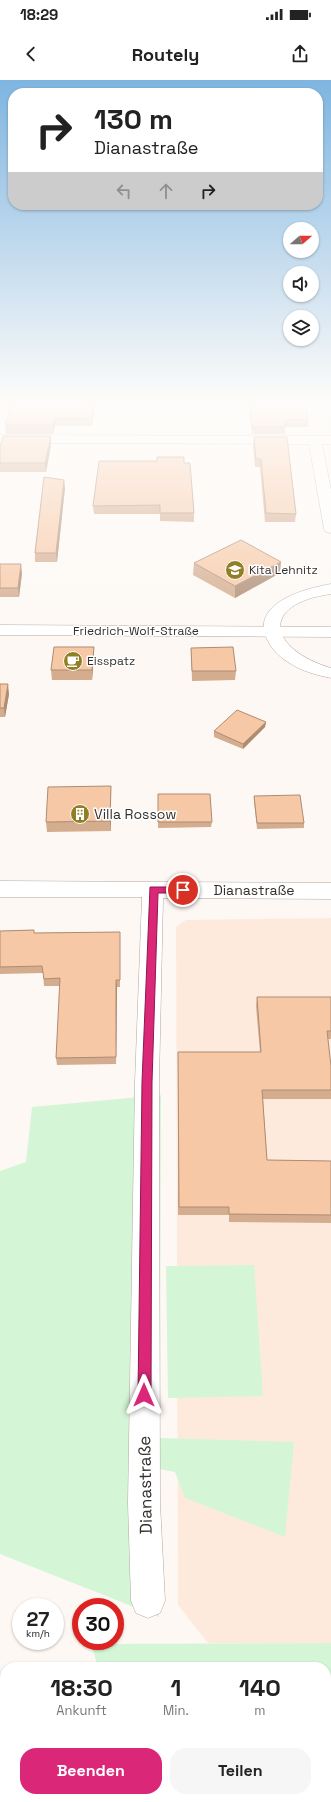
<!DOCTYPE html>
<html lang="de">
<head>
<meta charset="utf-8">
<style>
  :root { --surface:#fff; --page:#f6f6f6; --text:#222; --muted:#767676; --accent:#db2777 }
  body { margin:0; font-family:"Space Grotesk",sans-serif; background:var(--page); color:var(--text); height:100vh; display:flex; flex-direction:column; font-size:15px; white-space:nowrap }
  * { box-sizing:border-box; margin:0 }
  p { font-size:13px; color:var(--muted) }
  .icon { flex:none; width:22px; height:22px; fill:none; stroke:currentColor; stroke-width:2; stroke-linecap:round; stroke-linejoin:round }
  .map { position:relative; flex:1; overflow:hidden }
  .sheet { position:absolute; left:0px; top:1582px; width:331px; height:140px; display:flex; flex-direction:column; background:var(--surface); border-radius:16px 16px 0 0; box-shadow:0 1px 3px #0004 }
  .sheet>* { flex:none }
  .banner { position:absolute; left:8px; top:8px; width:315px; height:122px; border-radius:16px; box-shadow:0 1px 3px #0004; background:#fff; color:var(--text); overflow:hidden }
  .needle { width:26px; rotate:70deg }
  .tools { position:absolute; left:283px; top:142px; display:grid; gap:8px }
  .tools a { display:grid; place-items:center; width:36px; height:36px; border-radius:50%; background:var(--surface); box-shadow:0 1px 3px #0004; font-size:20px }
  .speed { position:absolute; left:12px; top:1518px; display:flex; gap:8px; font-size:20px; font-weight:700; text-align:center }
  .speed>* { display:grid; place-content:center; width:52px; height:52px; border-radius:50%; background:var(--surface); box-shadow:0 1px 3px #0004; line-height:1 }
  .speed small { font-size:10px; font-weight:400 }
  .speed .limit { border:6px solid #d22; background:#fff; color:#111 }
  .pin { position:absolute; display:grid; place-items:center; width:34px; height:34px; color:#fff; margin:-17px; border:2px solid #fff; border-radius:50%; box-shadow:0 1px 4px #0007 }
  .me { position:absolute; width:44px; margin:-22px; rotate:0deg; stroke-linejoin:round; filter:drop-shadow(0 0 3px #0008) }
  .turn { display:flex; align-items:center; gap:14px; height:84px; padding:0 20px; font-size:18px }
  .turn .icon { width:52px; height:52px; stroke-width:2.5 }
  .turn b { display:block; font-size:28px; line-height:34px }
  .lanes { display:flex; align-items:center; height:38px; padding:0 20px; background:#0003; justify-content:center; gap:20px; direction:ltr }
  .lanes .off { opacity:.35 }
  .eta { display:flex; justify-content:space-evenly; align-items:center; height:68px; text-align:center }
  .eta b { font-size:24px; font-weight:700; line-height:28px }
  .primary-button { display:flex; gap:8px; margin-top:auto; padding:8px 20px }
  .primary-button a { flex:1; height:46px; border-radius:16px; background:var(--accent); color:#fff; font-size:16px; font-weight:700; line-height:46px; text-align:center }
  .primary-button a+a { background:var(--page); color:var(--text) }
  .status { display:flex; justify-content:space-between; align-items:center; height:28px; padding:0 20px; background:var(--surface); direction:ltr }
  .status svg { height:11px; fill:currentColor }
  header { display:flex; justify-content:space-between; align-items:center; height:52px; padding:0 20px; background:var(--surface); font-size:18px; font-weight:700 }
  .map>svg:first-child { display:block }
  .built { fill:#feeadc }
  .green { fill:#d4f6d7 }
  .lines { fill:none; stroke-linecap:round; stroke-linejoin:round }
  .street-casing { stroke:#b3a69e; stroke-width:1 }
  .secondary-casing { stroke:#b3a69e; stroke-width:1 }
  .street { fill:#fff; fill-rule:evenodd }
  .secondary { fill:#fff; fill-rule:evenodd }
  .wall { fill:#d4ac8e }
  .shaded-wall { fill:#ad8c74 }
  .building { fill:#f7c8a5; stroke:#ad8c74 }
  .route { fill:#db2777; stroke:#8e194d }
  .labels { text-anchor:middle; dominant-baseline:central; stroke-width:3; stroke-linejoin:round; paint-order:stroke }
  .far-poi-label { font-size:12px; fill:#35302c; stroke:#fff; text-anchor:start }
  .far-street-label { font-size:12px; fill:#35302c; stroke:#fff }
  .poi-label { font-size:14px; fill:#35302c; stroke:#fff; text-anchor:start }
  .street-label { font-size:14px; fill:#35302c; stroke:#fff }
  .near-street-label { font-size:17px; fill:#35302c; stroke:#fff }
</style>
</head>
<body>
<div class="status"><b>18:29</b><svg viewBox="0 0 49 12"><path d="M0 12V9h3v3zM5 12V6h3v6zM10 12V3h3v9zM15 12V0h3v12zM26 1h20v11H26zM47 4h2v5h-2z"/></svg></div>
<header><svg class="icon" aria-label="back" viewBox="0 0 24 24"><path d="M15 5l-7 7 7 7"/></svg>Routely<svg class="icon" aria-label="share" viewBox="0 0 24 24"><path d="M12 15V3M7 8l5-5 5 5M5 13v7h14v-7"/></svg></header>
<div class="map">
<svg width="331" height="1722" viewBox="0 0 331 1722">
  <rect width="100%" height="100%" fill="#fdf8f4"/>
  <!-- built -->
  <polygon class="built" points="331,838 331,1563 208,1563 178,1525 176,847 186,840"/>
  <!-- green -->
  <g class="green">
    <polygon points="161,1015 160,1358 294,1362 285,1457 185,1418 175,1392 159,1389 159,1537 0,1474 0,1091 26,1082 32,1027"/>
    <polygon points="254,1185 263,1316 168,1318 166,1186"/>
    <polygon points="331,1563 331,1722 142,1722 140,1717 326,1717 326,1587 98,1587 91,1564"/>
  </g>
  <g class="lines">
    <defs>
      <g id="street">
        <polygon points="0,355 331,356 331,364 322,364 331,410 331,453 326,452 324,449 309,364 0,363"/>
        <path d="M331,504V514C259,524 268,569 331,588V598C316,595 301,591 288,582C278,576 270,567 266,557C252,522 307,508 331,504Z"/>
        <polygon points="0,801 331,803 331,819 163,818 159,1002 160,1423 165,1521 160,1533 148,1538 136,1533 131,1521 128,1423 135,1002 142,817 0,817"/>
      </g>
      <polygon id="secondary" points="0,545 331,547 331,557 0,555"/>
    </defs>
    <!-- street casing -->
    <use href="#street" class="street-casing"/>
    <!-- secondary casing -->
    <use href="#secondary" class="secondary-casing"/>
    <!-- street -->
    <use href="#street" class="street"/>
    <!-- secondary -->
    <use href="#secondary" class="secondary"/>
  </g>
  <!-- wall -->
  <g class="wall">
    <polygon points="11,324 95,324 92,346 55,346 53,354 6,354 5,345"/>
    <polygon points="249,324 305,324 308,340 308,347 285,347 285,354 252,354"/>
    <polygon points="51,356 51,365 46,392 0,392 0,367"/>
    <polygon points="254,357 296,434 295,442 265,442 260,387 255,387 253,365"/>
    <polygon points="184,383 194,433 194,442 160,441 160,434 94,434 93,426"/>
    <polygon points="65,408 57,482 35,482 35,473"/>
    <polygon points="194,483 280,493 235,518 193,495"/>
    <polygon points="0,484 22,493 19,517 0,517"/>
    <polygon points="191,568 236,591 235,600 192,601"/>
    <polygon points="94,576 92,600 52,600 51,590"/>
    <polygon points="0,604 9,614 5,637 0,637"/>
    <polygon points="266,642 265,647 243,669 214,657 214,651"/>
    <polygon points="111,706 111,751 47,752 46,742"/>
    <polygon points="158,714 212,742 211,747 158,748"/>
    <polygon points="254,716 304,743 304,748 257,749 254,721"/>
    <polygon points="34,850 34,853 120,852 120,907 117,907 116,984 57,985 56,978 60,906 44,906 43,893 0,894 0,851"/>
    <polygon points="257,917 331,917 331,959 328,959 331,986 331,1019 263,1019 267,1080 331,1081 331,1143 229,1142 229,1135 178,1135 178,972 260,972 256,926"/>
  </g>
  <!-- shaded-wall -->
  <g class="shaded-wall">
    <polygon points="93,324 95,324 92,346 92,338"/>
    <polygon points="54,338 55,346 53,354 53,345"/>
    <polygon points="51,356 51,365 46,392 45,383"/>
    <polygon points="64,400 65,408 57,482 56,473"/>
    <polygon points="281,482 280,493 235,518 235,506"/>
    <polygon points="21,484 22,493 19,517 18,508"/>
    <polygon points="94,567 94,576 92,600 92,590"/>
    <polygon points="8,604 9,614 5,637 4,628"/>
    <polygon points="266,642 265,647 243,669 243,664"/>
    <polygon points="111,706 111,751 110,741"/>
    <polygon points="116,900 117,907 116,984"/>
  </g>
  <!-- building -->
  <g class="building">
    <polygon points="11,324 93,324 92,338 54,338 53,345 5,345"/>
    <polygon points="250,324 305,324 308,340 285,340 285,347 252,347"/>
    <polygon points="3,356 51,356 45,383 0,383 0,367"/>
    <polygon points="254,357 287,357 296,434 266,433 261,379 256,379"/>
    <polygon points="157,377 184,377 184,383 190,383 194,433 160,433 160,425 93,426 99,381 157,381"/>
    <polygon points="44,397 64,400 56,473 35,473"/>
    <polygon points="241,460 281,482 235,506 194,483"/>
    <polygon points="0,484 21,484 18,508 0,508"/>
    <polygon points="54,567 94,567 92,590 51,590"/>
    <polygon points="233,567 236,591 192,591 191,568"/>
    <polygon points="0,604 8,604 4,628 0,628"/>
    <polygon points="237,630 266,642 243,664 214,651"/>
    <polygon points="111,706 110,741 46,742 48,707"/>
    <polygon points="158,714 210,714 212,742 158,742"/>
    <polygon points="300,715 304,743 257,743 254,716"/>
    <polygon points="34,850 34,853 120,852 120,900 116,900 116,977 56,978 60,898 44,899 42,886 0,887 0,851"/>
    <polygon points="257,917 331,917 331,951 327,951 331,986 331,1010 262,1010 267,1080 331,1081 331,1135 229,1134 229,1127 179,1127 178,972 261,972"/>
    <polygon points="36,1717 112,1717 114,1722 37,1722"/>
  </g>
  <!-- sky -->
  <linearGradient id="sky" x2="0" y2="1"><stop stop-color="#7eb5e0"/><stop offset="0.57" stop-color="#fefcfa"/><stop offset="1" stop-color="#fefcfa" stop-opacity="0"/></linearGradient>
  <rect width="331" height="565" fill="url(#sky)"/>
  <!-- route -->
  <polygon class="route" points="150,807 183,807 187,810 183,813 158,813 152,1002 151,1315 149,1319 144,1321 140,1319 138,1315 142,1002"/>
  <!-- icons -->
  <defs>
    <symbol id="school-disc" viewBox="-11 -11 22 22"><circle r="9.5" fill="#917f25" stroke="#fff"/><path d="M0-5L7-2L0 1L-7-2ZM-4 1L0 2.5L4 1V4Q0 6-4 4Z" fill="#fff"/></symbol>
    <symbol id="cafe-disc" viewBox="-11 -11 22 22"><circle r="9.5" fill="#917f25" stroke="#fff"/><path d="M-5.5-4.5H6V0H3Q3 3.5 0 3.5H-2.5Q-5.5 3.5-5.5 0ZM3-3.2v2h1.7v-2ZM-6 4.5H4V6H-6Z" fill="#fff"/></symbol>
    <symbol id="building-disc" viewBox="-11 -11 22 22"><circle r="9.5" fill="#917f25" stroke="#fff"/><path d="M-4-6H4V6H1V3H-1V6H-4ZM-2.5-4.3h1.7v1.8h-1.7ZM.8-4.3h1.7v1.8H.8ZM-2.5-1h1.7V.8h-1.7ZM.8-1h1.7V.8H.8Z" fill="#fff"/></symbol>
  </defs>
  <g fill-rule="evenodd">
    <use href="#school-disc" x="224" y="479" width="22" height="22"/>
    <use href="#cafe-disc" x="62" y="570" width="22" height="22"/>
    <use href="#building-disc" x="69" y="723" width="22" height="22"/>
  </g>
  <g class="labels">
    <!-- far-poi labels -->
    <g class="far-poi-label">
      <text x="249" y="490">Kita Lehnitz</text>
      <text x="87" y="581">Eisspatz</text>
    </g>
    <!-- far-street labels -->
    <g class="far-street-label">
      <text x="136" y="551">Friedrich-Wolf-Straße</text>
    </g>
    <!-- poi labels -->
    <g class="poi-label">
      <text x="94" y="734">Villa Rossow</text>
    </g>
    <!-- street labels -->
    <g class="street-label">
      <text x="254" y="810">Dianastraße</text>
    </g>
    <!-- near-street labels -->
    <g class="near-street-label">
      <text transform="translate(145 1405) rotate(-91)">Dianastraße</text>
    </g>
  </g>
</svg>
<div class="tools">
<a><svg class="needle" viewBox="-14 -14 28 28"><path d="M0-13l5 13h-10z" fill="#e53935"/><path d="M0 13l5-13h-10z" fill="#767676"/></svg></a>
<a><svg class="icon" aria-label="sound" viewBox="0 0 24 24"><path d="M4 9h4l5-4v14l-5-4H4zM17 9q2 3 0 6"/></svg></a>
<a><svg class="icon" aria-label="layers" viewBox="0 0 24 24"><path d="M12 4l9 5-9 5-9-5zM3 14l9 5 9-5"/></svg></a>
</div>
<div class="speed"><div>27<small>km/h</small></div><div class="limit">30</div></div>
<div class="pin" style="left:183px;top:810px;background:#d93025"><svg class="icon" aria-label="arrive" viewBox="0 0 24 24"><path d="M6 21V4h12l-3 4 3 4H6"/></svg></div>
<svg class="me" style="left:144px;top:1315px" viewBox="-20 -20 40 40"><path d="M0-17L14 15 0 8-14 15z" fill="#db2777" stroke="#fff" stroke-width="4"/></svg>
<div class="banner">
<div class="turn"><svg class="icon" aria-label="right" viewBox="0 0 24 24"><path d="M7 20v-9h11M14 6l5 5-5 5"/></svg><div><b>130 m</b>Dianastraße</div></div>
<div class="lanes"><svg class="icon off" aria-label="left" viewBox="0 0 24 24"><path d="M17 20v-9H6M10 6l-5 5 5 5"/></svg><svg class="icon off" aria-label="ahead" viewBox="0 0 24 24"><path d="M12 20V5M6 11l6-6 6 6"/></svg><svg class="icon" aria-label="right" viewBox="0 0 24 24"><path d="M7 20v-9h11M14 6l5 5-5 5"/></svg></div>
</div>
<section class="sheet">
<div class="eta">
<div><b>18:30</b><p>Ankunft</p></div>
<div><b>1</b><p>Min.</p></div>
<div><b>140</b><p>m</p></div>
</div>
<div class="primary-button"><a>Beenden</a><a>Teilen</a></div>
</section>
</div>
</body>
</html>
